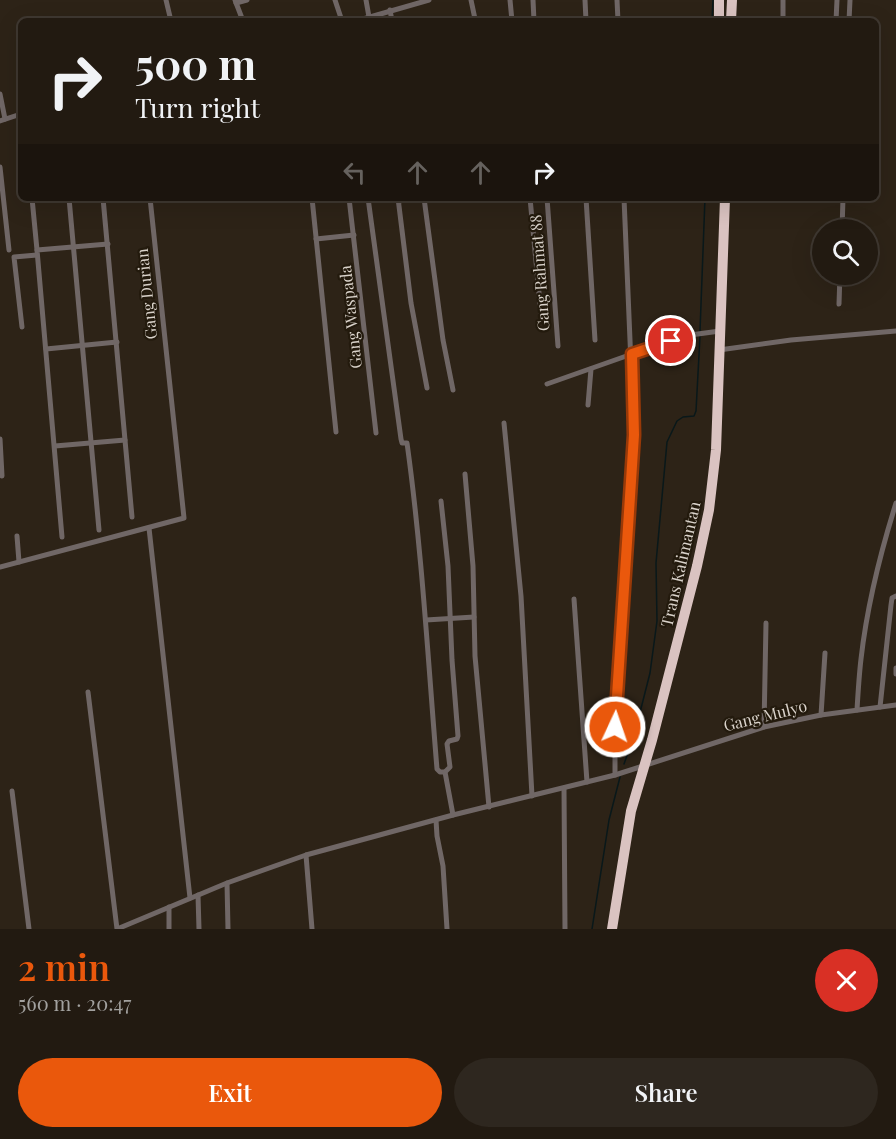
<!DOCTYPE html>
<html lang="en">
<head>
<meta charset="utf-8">
<style>
  :root { --surface:#221a11; --page:#2e271f; --text:#f1f3f6; --muted:#a2a19f; --line:#3f3831; --accent:#ea580c }
  body { margin:0; font-family:"Playfair Display",serif; background:var(--page); color:var(--text); height:100vh; display:flex; flex-direction:column; font-size:22px; white-space:nowrap }
  * { box-sizing:border-box; margin:0 }
  p { font-size:20px; color:var(--muted) }
  .icon { flex:none; width:33px; height:33px; fill:none; stroke:currentColor; stroke-width:2; stroke-linecap:round; stroke-linejoin:round }
  .map { position:relative; height:929px; overflow:hidden }
  .panel { display:flex; flex-direction:column; background:var(--surface); flex:1 }
  .panel>* { flex:none }
  .hud { position:absolute; left:18px; top:18px; width:861px; height:183px; border-radius:9px; box-shadow:0 6px 24px #0002,0 0 0 2px var(--line); background:#221a11; color:var(--text); overflow:hidden }
  .buttons { position:absolute; left:812px; top:219px; display:grid; gap:12px }
  .buttons a { display:grid; place-items:center; width:66px; height:66px; border-radius:50%; background:var(--surface); box-shadow:0 6px 24px #0002,0 0 0 2px var(--line); font-size:30px }
  .pin { position:absolute; display:grid; place-items:center; width:51px; height:51px; color:#fff; margin:-26px; border:3px solid #fff; border-radius:50%; box-shadow:0 2px 6px #0007 }
  .me { position:absolute; width:66px; margin:-33px; rotate:3deg; stroke-linejoin:round; filter:drop-shadow(0 0 4px #0008) }
  .turn { display:flex; align-items:center; gap:21px; height:126px; padding:0 18px; font-size:27px }
  .turn .icon { width:78px; height:78px; stroke-width:2.5 }
  .turn b { display:block; font-size:42px; line-height:51px }
  .lanes { display:flex; align-items:center; height:57px; padding:0 18px; background:#0003; justify-content:center; gap:30px; direction:ltr }
  .lanes .off { opacity:.35 }
  .round { display:grid; place-items:center; flex:none; width:63px; height:63px; border-radius:32px; background:var(--page) }
  .headline { display:flex; align-items:center; justify-content:space-between; height:102px; padding:0 18px }
  h1 { font-size:36px; font-weight:600; line-height:45px; color:var(--accent) }
  .cta { display:flex; gap:12px; margin-top:auto; padding:12px 18px }
  .cta a { flex:1; height:69px; border-radius:36px; background:var(--accent); color:#fff; font-size:24px; font-weight:600; line-height:69px; text-align:center }
  .cta a+a { background:var(--page); color:var(--text) }
  .map>svg:first-child { display:block }
  .lines { fill:none; stroke-linecap:round; stroke-linejoin:round }
  .stream { stroke:#09181a; stroke-width:1.5 }
  .street { stroke:#706766; stroke-width:5 }
  .highway { stroke:#dac3c1; stroke-width:10 }
  .route-casing { stroke:#983908; stroke-width:15 }
  .route { stroke:#ea580c; stroke-width:10 }
  .labels { text-anchor:middle; dominant-baseline:central; stroke-width:4.5; stroke-linejoin:round; paint-order:stroke }
  .street-label { font-size:16px; fill:#d9d2ca; stroke:#231a0d }
</style>
</head>
<body>
<div class="map">
<svg width="896" height="929" viewBox="0 0 896 929">
  <rect width="100%" height="100%" fill="#2d2317"/>
  <g class="lines">
    <!-- stream -->
    <g class="stream">
      <polyline points="712,21 713,0"/>
      <polyline points="700,331 705,198"/>
      <polyline points="624,764 634,736 650,673 657,621 656,563 667,442 677,421 683,417 694,416 696,411 700,336"/>
      <polyline points="592,929 609,820 620,777"/>
    </g>
    <!-- street -->
    <g class="street">
      <polyline points="166,0 171,21"/>
      <polyline points="235,0 243,21"/>
      <polyline points="335,0 342,21"/>
      <polyline points="366,0 369,17"/>
      <polyline points="471,0 475,19"/>
      <polyline points="510,0 512,21"/>
      <polyline points="533,0 534,21"/>
      <polyline points="585,0 586,21"/>
      <polyline points="617,0 618,21"/>
      <polyline points="236,3 247,0"/>
      <polyline points="390,10 392,21"/>
      <polyline points="356,21 429,0"/>
      <polyline points="783,21 783,0"/>
      <polyline points="836,21 837,0"/>
      <polyline points="849,21 850,0"/>
      <polyline points="0,94 5,119"/>
      <polyline points="0,121 21,114"/>
      <polyline points="0,167 9,250"/>
      <polyline points="32,198 37,250"/>
      <polyline points="69,198 99,530"/>
      <polyline points="103,198 132,517"/>
      <polyline points="312,198 336,432"/>
      <polyline points="349,198 376,433"/>
      <path d="M368,198L401,439L402,443H407C422,551 428,660 437,769L440,772H445"/>
      <polyline points="398,198 411,303 427,388"/>
      <polyline points="424,198 443,340 453,390"/>
      <polyline points="530,198 541,314"/>
      <polyline points="547,198 558,346"/>
      <polyline points="586,198 595,340"/>
      <polyline points="398,201 424,198"/>
      <polyline points="842,230 843,198"/>
      <polyline points="316,239 354,235"/>
      <polyline points="839,304 840,274"/>
      <polyline points="22,327 14,257 37,255"/>
      <polyline points="46,349 117,342"/>
      <polyline points="719,350 791,340 896,331"/>
      <polyline points="547,384 683,336 720,331"/>
      <polyline points="588,405 591,369"/>
      <polyline points="504,423 521,596 532,796"/>
      <polyline points="0,439 2,476"/>
      <polyline points="55,446 125,440"/>
      <polyline points="465,474 473,566 475,656 489,807"/>
      <polyline points="441,501 448,566 452,660 458,736 457,739 449,741 447,744 450,767 445,772 453,815"/>
      <polyline points="149,528 190,898"/>
      <polyline points="17,536 19,562"/>
      <polyline points="62,537 37,250 108,244"/>
      <polyline points="0,567 184,518 150,198"/>
      <polyline points="574,599 587,782"/>
      <polyline points="426,620 474,617"/>
      <polyline points="896,668 896,674"/>
      <polyline points="88,692 117,929 227,883 306,855 453,815 615,775 764,727 821,715 896,705"/>
      <polyline points="880,707 891,605 892,598 896,596"/>
      <path d="M857,710C858,693 859,676 861,659C867,606 880,554 896,503"/>
      <polyline points="821,715 825,653"/>
      <polyline points="764,727 766,623"/>
      <polyline points="615,775 615,713 634,435 624,198"/>
      <polyline points="564,788 565,929"/>
      <polyline points="12,791 29,929"/>
      <polyline points="436,820 437,836 443,866 447,929"/>
      <polyline points="306,855 312,929"/>
      <polyline points="227,883 228,929"/>
      <polyline points="198,895 199,929"/>
      <polyline points="169,907 169,929"/>
    </g>
    <!-- highway -->
    <g class="highway">
      <polyline points="719,21 719,0"/>
      <polyline points="731,21 732,0"/>
      <polyline points="612,929 631,811 652,740 697,566 709,510 716,450 725,198"/>
    </g>
  </g>
  <g class="lines">
    <defs>
      <polyline id="route" points="615,727 634,435 632,354 671,341"/>
    </defs>
    <!-- route casing -->
    <use href="#route" class="route-casing"/>
    <!-- route -->
    <use href="#route" class="route"/>
  </g>
  <g class="labels">
    <!-- street labels -->
    <g class="street-label">
      <text transform="translate(539 273) rotate(-94)">Gang Rahmat 88</text>
      <text transform="translate(146 294) rotate(-96)">Gang Durian</text>
      <text transform="translate(350 317) rotate(-96)">Gang Waspada</text>
      <text transform="translate(680 564) rotate(-77)">Trans Kalimantan</text>
      <text transform="translate(765 715) rotate(-14)">Gang Mulyo</text>
    </g>
  </g>
</svg>
<div class="buttons">
<a><svg class="icon" aria-label="search" viewBox="0 0 24 24"><circle cx="10" cy="10" r="6"/><path d="M15 15l6 6"/></svg></a>
</div>
<div class="pin" style="left:671px;top:341px;background:#d93025"><svg class="icon" aria-label="arrive" viewBox="0 0 24 24"><path d="M6 21V4h12l-3 4 3 4H6"/></svg></div>
<svg class="me" style="left:615px;top:727px" viewBox="-20 -20 40 40"><circle r="17" fill="#ea580c" stroke="#fff" stroke-width="3"/><path d="M0-11L8 9 0 5-8 9z" fill="#fff"/></svg>
<div class="hud">
<div class="turn"><svg class="icon" aria-label="right" viewBox="0 0 24 24"><path d="M7 20v-9h11M14 6l5 5-5 5"/></svg><div><b>500 m</b>Turn right</div></div>
<div class="lanes"><svg class="icon off" aria-label="left" viewBox="0 0 24 24"><path d="M17 20v-9H6M10 6l-5 5 5 5"/></svg><svg class="icon off" aria-label="ahead" viewBox="0 0 24 24"><path d="M12 20V5M6 11l6-6 6 6"/></svg><svg class="icon off" aria-label="ahead" viewBox="0 0 24 24"><path d="M12 20V5M6 11l6-6 6 6"/></svg><svg class="icon" aria-label="right" viewBox="0 0 24 24"><path d="M7 20v-9h11M14 6l5 5-5 5"/></svg></div>
</div>
</div>
<section class="panel">
<div class="headline"><div><h1>2 min</h1><p>560 m · 20:47</p></div><a class="round" style="background:#d93025;color:#fff"><svg class="icon" aria-label="close" viewBox="0 0 24 24"><path d="M6 6l12 12M18 6L6 18"/></svg></a></div>
<div class="cta"><a>Exit</a><a>Share</a></div>
</section>
</body>
</html>
